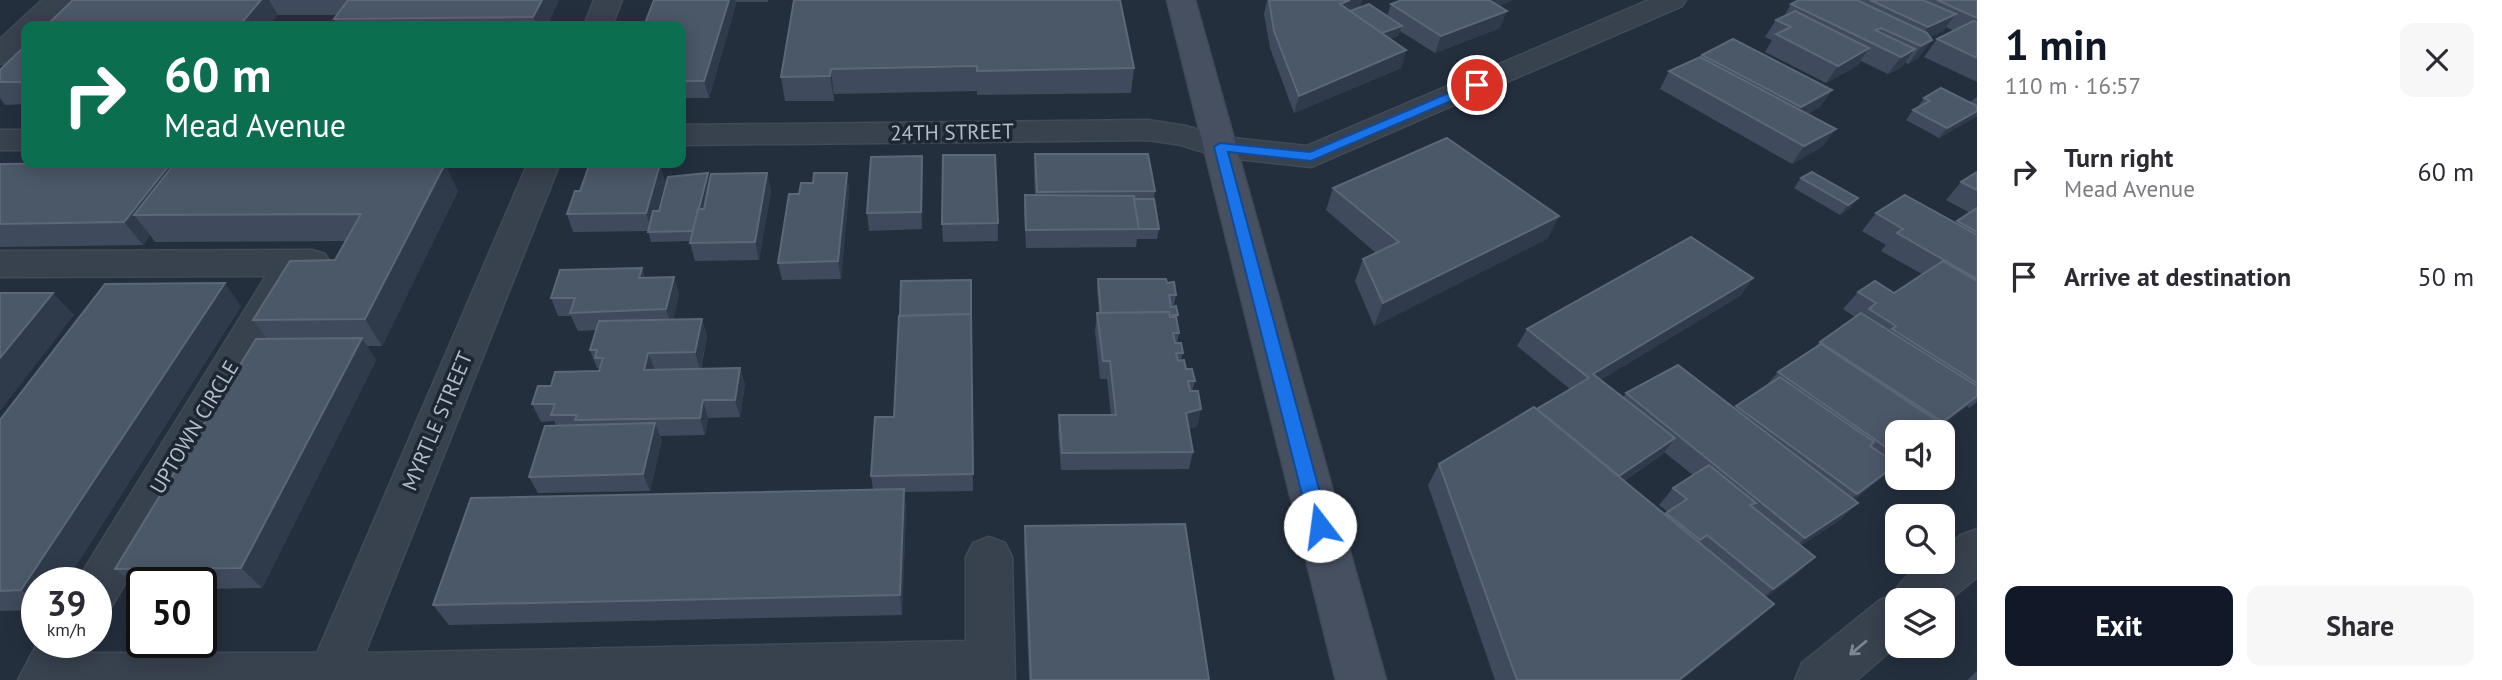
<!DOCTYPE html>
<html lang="en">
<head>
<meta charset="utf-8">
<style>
  :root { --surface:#fff; --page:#f7f7f7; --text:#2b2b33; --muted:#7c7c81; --accent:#111827 }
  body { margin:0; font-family:"PT Sans",sans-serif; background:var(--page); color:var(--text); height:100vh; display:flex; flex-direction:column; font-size:26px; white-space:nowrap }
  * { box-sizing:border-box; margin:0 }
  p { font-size:23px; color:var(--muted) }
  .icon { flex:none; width:38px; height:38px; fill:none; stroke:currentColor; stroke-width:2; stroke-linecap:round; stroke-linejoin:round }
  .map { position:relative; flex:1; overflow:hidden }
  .drawer { display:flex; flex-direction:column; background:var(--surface); width:525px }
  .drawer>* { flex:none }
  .hud { position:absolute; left:21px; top:21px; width:665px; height:147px; border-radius:14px; box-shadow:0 4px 18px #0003; background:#0b6e4f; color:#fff; overflow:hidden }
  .buttons { position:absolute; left:1885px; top:420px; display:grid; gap:14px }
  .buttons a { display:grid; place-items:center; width:70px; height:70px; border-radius:14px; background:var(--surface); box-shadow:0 4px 18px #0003; font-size:35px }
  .speed { position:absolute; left:21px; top:567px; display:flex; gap:14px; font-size:35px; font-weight:700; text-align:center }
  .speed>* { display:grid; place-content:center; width:91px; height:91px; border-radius:50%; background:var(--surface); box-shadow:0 4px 18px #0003; line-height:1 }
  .speed small { font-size:18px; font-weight:400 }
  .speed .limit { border:4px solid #111; border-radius:10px; background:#fff; color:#111 }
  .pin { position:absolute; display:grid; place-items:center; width:60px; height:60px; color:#fff; margin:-30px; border:4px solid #fff; border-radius:50%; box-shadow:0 2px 7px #0007 }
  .me { position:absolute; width:77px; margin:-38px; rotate:345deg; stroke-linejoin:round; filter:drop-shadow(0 0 5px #0008) }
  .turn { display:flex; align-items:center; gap:24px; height:147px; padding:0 28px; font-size:32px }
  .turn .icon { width:91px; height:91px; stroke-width:2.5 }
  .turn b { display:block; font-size:49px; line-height:60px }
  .round { display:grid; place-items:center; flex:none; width:74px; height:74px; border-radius:14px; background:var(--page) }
  .head { display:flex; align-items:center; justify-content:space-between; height:119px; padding:0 28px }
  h1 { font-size:42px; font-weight:600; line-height:52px; color:var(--accent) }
  .primary-button { display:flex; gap:14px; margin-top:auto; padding:14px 28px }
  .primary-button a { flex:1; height:80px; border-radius:14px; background:var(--accent); color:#fff; font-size:28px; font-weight:600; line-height:80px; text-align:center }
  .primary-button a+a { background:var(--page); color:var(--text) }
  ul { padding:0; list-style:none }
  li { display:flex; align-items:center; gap:21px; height:105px; padding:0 28px }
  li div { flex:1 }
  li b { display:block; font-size:26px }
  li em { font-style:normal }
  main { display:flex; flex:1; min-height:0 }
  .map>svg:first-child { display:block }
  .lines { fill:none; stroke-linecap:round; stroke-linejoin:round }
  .street-casing { stroke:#414a57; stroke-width:3 }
  .secondary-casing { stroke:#414a57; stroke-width:3 }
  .street { fill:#38414e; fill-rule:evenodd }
  .secondary { fill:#465061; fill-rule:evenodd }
  .wall { fill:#3f4b5c; fill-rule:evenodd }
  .shaded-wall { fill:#2f3b4b }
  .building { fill:#4b5868; stroke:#5c6777; stroke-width:2 }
  .oneway { stroke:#7c8592 }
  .route { fill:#1a73e8; stroke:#114b97; stroke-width:2 }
  .labels { text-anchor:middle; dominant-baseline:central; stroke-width:7; stroke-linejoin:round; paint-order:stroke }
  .street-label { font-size:21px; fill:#b4bcc9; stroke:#1d2633 }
</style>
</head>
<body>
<main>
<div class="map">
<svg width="1977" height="680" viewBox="0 0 1977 680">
  <rect width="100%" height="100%" fill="#242f3e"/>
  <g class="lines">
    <defs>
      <g id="street">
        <polygon points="42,0 72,0 47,26 26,26 26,46 10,61 0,64 0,39"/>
        <polygon points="594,0 622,0 612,26 584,26"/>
        <polygon points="1649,0 1686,0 1682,6 1311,167 1220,157 1181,145 1148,140 681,145 681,125 1148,120 1186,126 1223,137 1307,146"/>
        <rect x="0" y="130" width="26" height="20"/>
        <polygon points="528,163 560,163 365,653 966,641 966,557 973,543 989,537 1005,543 1012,557 1015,680 18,680 38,642 89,642 84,653 317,653"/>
        <polygon points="312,250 325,254 330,263 325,272 298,276 300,280 112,606 96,612 96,583 76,583 80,576 266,276 0,277 0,251"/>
        <path d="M1977,529V577L1942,606V600H1897V645L1857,680H1795L1802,663L1880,600L1894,594C1902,576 1923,562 1942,562V550L1961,535Z"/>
      </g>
      <polygon id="secondary" points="1167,0 1195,0 1386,680 1336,680"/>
    </defs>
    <!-- street casing -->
    <use href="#street" class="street-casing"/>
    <!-- secondary casing -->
    <use href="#secondary" class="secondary-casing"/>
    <!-- street -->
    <use href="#street" class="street"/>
    <!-- secondary -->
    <use href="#secondary" class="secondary"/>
  </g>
  <!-- wall -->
  <g class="wall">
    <polygon points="73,0 559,0 547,26 337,26 334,19 337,15 278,15"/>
    <polygon points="654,0 768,0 768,2 735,2 736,4 709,98 681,98 681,26"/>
    <polygon points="794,0 1134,68 1131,93 977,95 977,91 834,94 834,101 785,101 781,77"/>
    <polygon points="1267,0 1362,0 1360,7 1387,16 1391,4 1499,6 1500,28 1435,53 1400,31 1398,36 1390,39 1406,50 1401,68 1294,113 1270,48 1264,14"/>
    <polygon points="1799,0 1977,0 1977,82 1924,57 1937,39 1954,31 1946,27 1943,31 1930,37 1919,57 1908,64 1905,62 1902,67 1888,74 1861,61 1857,66 1826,83 1765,52 1772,40 1765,37 1776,20 1784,16 1791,4"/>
    <polygon points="26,45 26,104 5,105 0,98 0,70"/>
    <polygon points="1702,55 1832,90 1820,107 1808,114 1823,146 1792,164 1660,89 1669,71 1700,57"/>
    <polygon points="1977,97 1977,117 1976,116 1974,118 1939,138 1906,120 1913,110 1917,108 1924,98 1970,102"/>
    <polygon points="1035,154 1155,191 1154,199 1159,229 1157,239 1137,239 1136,247 1026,248 1024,213 1025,195 1035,196 1034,172"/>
    <polygon points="922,156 923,173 922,229 869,231 867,213"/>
    <polygon points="172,163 174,165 400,164 458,191 382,346 367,346 376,360 262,588 201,589 201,583 142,583 142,589 139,589 115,569 267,339 253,320 335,260 346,241 155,242 150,235 143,245 0,247 0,164"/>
    <polygon points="660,164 665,182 657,211 659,211 708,173 710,180 767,173 771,191 759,260 695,261 690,243 691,241 651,242 648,231 573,232 567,214 580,191 619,165"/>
    <path d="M1977,172V402L1969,408L1967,406L1943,425L1897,432V465L1854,500L1840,520L1801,545L1798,573L1766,597L1752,624L1681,680H1495L1428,485L1439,464L1570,389L1517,346L1527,329L1753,278L1740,296L1600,380L1623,398L1626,393L1734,408L1766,386L1778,372L1814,348L1820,342L1855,317L1843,309L1858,292L1894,293L1922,274L1881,251L1886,245L1862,231L1876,213L1956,223L1970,213L1946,200L1961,182ZM1664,452L1693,475L1673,488L1659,505L1668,512L1665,514L1624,481L1662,455Z"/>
    <polygon points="847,173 849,191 841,279 782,280 778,263 799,194 813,183"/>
    <polygon points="1801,178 1858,198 1850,208 1840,215 1794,188"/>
    <polygon points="1333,188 1559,216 1547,239 1374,326 1355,281 1363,259 1376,253 1326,210"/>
    <polygon points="998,223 998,241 943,242 942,224"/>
    <polygon points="642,268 645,278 674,277 679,295 673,320 702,319 707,337 701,369 740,368 745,385 740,417 708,418 705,435 660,436 662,440 650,491 538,493 529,477 557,426 554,421 541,422 532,404 551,386 599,371 600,368 597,368 590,350 596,330 578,331 571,316 558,316 551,298"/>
    <polygon points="1098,279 1167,283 1176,295 1174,305 1171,305 1178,315 1177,320 1179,333 1177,343 1183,353 1181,360 1186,369 1195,381 1192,391 1201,409 1197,426 1189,429 1193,452 1189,469 1061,470 1058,432 1059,415 1111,415 1107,379 1100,379 1095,331 1097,313 1099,313 1097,289"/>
    <polygon points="971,280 973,491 904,492 906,510 902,615 449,625 433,605 873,489 871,476 894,417"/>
    <polygon points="241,306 65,583 37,583 37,610 0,611 0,420"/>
    <polygon points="1025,526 1209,680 1029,680 1024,547"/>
    <polygon points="1977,671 1977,680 1967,680"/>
  </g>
  <!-- shaded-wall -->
  <g class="shaded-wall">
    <polygon points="261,0 269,0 278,15 269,26 239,26"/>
    <polygon points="542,0 559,0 547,26 537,26 533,17"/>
    <polygon points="729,0 735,0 736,4 709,98 704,81"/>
    <polygon points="1349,0 1362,0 1359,11 1346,17 1340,4"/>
    <polygon points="1494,0 1514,0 1480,14 1483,4"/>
    <polygon points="1507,11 1500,28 1435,53 1441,36"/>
    <polygon points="1956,14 1943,31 1916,45 1928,27"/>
    <polygon points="1402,26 1398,36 1371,46 1374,36"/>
    <polygon points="1932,40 1919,57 1908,64 1921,46"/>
    <polygon points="1869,48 1857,66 1826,83 1838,66"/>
    <polygon points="1915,49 1902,67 1888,74 1901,57"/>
    <polygon points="1406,50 1401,68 1294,113 1299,96"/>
    <polygon points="831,69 834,94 834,101 830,76"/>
    <polygon points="1832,90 1820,107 1789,125 1801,107"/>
    <polygon points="1977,111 1977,114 1974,118 1939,138 1947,128"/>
    <polygon points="1836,129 1823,146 1792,164 1804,146"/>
    <polygon points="922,156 923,173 922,229 921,212"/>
    <polygon points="171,163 172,163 188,184 134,215 150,235 143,245 124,222"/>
    <polygon points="445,164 458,191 382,346 365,319"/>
    <polygon points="660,164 665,182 651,231 646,213"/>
    <polygon points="708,173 711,183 697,241 695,231"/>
    <polygon points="767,173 771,191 759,260 755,242"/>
    <polygon points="847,173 849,191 841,279 838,261"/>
    <polygon points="1858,198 1850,208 1840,215 1848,205"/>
    <polygon points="1559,216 1547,239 1374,326 1383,303"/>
    <polygon points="642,268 648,286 639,278"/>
    <polygon points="674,277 679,295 672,327 666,309"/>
    <polygon points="1753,278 1740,296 1581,392 1593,374"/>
    <polygon points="225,283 241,306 65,583 37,583 37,602 21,590"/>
    <polygon points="53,293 74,315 0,411 0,358"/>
    <polygon points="702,319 707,337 700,369 695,352"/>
    <polygon points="362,338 376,360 262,588 241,568"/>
    <polygon points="648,353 655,370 644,370"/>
    <polygon points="740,368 745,385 740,417 735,400"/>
    <polygon points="1977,396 1965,408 1933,432 1932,432 1943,422"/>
    <polygon points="703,400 708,418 705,435 700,418"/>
    <polygon points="1201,409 1197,426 1182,431 1186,413"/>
    <polygon points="655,423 662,440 650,491 643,474"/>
    <polygon points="1675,438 1662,455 1601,497 1613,480"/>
    <polygon points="1897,463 1897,465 1878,481 1839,511 1857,494"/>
    <polygon points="904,489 906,510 902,615 900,595"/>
    <polygon points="1858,503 1840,520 1788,554 1805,538"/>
    <polygon points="1815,557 1798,573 1755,605 1773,589"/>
    <polygon points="1774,604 1752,624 1681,680 1679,680"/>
  </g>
  <!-- building -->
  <g class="building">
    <polygon points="73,0 261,0 239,26 46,26"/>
    <polygon points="348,0 542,0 533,17 334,19"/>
    <polygon points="654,0 729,0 704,81 681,81 681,26 644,26"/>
    <polygon points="794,0 1120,0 1134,68 977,71 977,66 831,69 830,76 781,77"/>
    <polygon points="1269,0 1350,0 1340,4 1406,50 1299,96 1274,31"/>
    <polygon points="1402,0 1489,0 1507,11 1441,36 1391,4"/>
    <polygon points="1799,0 1857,0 1927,33 1932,40 1921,46 1881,28 1875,30 1915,49 1901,57 1791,4"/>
    <polygon points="1870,0 1923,0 1956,14 1928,27"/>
    <polygon points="1937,0 1977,0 1977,18"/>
    <polygon points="1369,4 1402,26 1382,33 1350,11"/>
    <polygon points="1795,11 1869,48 1838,66 1776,34 1791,27 1776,20"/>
    <polygon points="1973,21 1977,22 1977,58 1937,39"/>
    <polygon points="1733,39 1832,90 1801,107 1702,55"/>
    <polygon points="26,45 26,82 0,82 0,70"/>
    <polygon points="1700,57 1836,129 1804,146 1669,71"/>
    <polygon points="1941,88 1977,106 1977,111 1947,128 1913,110 1930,101 1924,98"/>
    <polygon points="1447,138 1559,216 1383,303 1363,259 1399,242 1333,188"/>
    <polygon points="1035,154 1148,154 1155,191 1037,192"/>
    <polygon points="943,155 995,155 998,223 942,224"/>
    <polygon points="922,156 921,212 867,213 871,157"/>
    <polygon points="102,163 171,163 124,222 0,224 0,164"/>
    <polygon points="175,163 390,163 389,164 445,164 365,319 253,320 290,261 335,260 361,214 134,215"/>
    <polygon points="590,163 618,163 617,165 660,164 646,213 567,214 575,191 580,191"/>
    <polygon points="1812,172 1858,198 1848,205 1801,178"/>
    <polygon points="1977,172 1977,190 1961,182"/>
    <polygon points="708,173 693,231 648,232 653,211 659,211 668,177"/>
    <polygon points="767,173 755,242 690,243 698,209 704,209 711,174"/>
    <polygon points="814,173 847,173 838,261 778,263 789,194 799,194 801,183 813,183"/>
    <polygon points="1025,195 1134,196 1139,229 1026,230"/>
    <polygon points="1905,195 1977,235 1977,279 1897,233 1903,229 1876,213"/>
    <polygon points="1134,199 1154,199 1159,229 1139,229"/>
    <polygon points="1977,208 1977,232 1957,221"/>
    <polygon points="1691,237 1753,278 1593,374 1675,438 1619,476 1537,409 1589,378 1527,329"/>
    <polygon points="1943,261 1977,281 1977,383 1892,329 1896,326 1869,309 1876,303 1858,292 1875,281 1894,293"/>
    <polygon points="642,268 639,278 674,277 666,309 570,313 575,298 551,298 560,270"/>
    <polygon points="1098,279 1166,279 1167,283 1174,282 1176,295 1169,295 1171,307 1176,306 1178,315 1173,315 1173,317 1170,317 1169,312 1101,313"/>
    <polygon points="971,280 971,314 900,316 901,281"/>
    <polygon points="225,283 21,590 0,591 0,420 105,284"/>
    <polygon points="0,293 53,293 0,358"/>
    <polygon points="1169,312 1170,317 1176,317 1179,333 1173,333 1175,343 1181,343 1183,353 1176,353 1178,361 1184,360 1186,369 1192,369 1195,381 1188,381 1190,391 1198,391 1201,409 1186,413 1193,452 1062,453 1059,415 1116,415 1110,361 1103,361 1097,313"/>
    <polygon points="1861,313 1977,386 1977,396 1943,422 1820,342"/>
    <polygon points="971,314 973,474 871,476 875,417 894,417 899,316"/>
    <polygon points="702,319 695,352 648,353 644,370 740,368 735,400 703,400 700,418 575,420 577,415 551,415 555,404 532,404 538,386 551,386 555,372 599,371 603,358 595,358 597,350 590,350 599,321"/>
    <polygon points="362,338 241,568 115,569 256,339"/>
    <polygon points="1821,344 1945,426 1937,432 1897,432 1897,455 1778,372"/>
    <polygon points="1678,365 1858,503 1805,538 1626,393"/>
    <polygon points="1780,377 1874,442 1870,446 1897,464 1857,494 1736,406"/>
    <polygon points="1534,407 1774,604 1679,680 1517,680 1439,464"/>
    <polygon points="655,423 643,474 529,477 545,426"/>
    <polygon points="1709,465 1756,503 1750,505 1815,557 1773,589 1707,535 1700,540 1666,513 1687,499 1673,488"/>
    <polygon points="904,489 900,595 433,605 471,498"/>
    <polygon points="1185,524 1209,680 1031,680 1025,526"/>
  </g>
  <!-- one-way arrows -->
  <defs><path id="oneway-shaft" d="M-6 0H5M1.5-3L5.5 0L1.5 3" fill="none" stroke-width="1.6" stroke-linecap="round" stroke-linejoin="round" transform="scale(1.75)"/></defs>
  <use class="oneway" href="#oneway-shaft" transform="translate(1858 648) rotate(140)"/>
  <!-- route -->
  <polygon class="route" points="1477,81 1483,85 1481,88 1311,161 1228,152 1329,526 1326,531 1313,531 1310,526 1214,147 1220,143 1310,152"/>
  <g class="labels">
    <!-- street labels -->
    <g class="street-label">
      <text transform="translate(952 132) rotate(-1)">24TH STREET</text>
      <text transform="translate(437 421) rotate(-67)">MYRTLE STREET</text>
      <text transform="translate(194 427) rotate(-59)">UPTOWN CIRCLE</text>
    </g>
  </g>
</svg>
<div class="buttons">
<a><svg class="icon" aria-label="sound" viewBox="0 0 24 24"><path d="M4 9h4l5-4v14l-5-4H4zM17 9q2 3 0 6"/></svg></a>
<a><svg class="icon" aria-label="search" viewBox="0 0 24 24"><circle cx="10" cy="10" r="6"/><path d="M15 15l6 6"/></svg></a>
<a><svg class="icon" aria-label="layers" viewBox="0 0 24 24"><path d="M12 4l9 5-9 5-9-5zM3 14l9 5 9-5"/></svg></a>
</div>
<div class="speed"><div>39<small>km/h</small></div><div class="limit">50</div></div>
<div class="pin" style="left:1477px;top:85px;background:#d93025"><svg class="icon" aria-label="arrive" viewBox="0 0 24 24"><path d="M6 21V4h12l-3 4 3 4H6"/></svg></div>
<svg class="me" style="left:1320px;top:526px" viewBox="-20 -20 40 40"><circle r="19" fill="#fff"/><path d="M0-13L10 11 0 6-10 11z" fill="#1a73e8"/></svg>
<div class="hud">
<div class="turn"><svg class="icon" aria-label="right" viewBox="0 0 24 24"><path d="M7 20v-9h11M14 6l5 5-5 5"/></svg><div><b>60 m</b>Mead Avenue</div></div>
</div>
</div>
<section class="drawer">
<div class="head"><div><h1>1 min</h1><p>110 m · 16:57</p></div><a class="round"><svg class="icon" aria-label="close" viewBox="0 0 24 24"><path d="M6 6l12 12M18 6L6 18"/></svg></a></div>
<ul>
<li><svg class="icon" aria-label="right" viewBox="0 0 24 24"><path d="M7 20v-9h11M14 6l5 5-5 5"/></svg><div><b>Turn right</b><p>Mead Avenue</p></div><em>60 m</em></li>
<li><svg class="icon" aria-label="arrive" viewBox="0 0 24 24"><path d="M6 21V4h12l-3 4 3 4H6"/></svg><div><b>Arrive at destination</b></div><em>50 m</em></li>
</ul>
<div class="primary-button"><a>Exit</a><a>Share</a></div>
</section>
</main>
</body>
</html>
